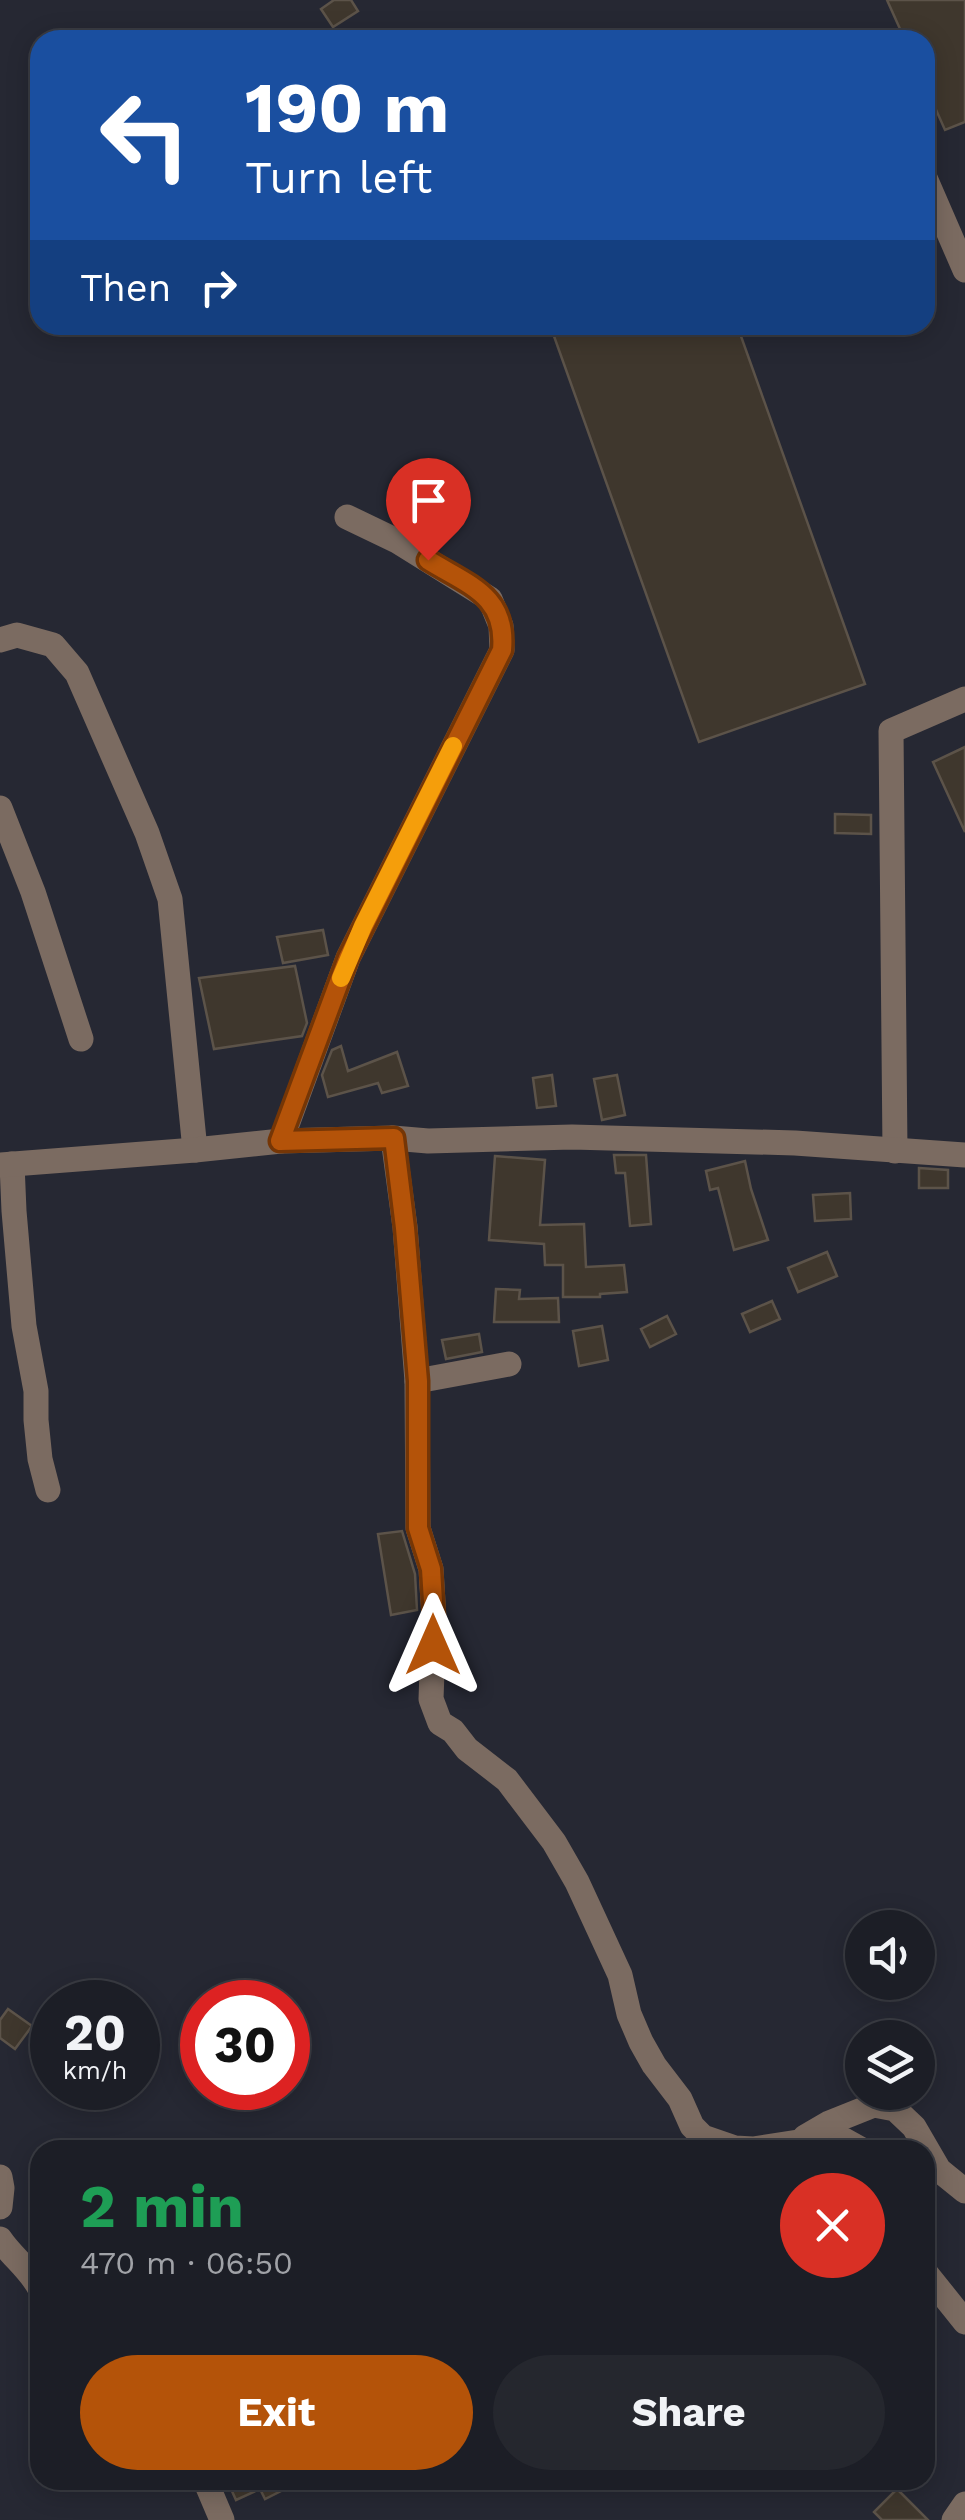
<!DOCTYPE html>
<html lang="en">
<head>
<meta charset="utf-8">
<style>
  :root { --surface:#1c1e26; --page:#25272e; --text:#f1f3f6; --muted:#a0a2a7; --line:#3a3c43; --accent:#b45309 }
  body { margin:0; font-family:"Work Sans",sans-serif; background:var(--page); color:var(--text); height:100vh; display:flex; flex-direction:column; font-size:38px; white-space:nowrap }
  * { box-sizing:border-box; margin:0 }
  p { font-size:32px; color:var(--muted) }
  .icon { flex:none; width:55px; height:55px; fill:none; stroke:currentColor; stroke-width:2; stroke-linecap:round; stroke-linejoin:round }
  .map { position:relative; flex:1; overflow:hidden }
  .drawer { position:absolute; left:30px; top:2140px; width:905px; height:350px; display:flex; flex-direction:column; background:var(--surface); border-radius:30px; box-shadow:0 5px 25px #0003,0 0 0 2px var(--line) }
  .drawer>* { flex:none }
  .guide { position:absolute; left:30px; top:30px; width:905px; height:305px; border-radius:30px; box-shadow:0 5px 25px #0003,0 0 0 2px var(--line); background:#1a4fa0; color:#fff; overflow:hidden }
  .tools { position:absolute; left:845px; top:1910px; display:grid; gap:20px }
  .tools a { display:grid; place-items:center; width:90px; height:90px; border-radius:50%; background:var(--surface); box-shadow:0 5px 25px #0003,0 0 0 2px var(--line); font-size:50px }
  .speed { position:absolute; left:30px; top:1980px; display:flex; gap:20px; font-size:50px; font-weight:700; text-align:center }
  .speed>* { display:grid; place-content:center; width:130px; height:130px; border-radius:50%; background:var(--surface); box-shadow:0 5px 25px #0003,0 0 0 2px var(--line); line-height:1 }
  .speed small { font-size:25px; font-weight:400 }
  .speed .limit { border:15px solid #d22; background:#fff; color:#111 }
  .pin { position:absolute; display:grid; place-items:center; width:85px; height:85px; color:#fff; margin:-102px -42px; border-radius:50% 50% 50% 0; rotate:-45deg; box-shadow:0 0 10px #0007 }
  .pin .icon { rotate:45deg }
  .me { position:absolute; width:110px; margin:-55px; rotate:0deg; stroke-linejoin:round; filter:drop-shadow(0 0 8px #0008) }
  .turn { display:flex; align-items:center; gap:35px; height:210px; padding:0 50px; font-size:45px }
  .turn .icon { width:130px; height:130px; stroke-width:2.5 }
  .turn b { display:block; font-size:70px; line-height:85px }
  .then { display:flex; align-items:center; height:95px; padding:0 50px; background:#0003; gap:20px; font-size:38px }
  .round { display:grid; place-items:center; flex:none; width:105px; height:105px; border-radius:52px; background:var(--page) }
  .headline { display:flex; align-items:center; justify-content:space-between; height:170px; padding:0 50px }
  h1 { font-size:60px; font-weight:700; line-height:75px; color:#1e9e55 }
  .primary-button { display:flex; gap:20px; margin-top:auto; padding:20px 50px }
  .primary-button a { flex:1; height:115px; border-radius:60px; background:var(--accent); color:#fff; font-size:40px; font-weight:700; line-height:115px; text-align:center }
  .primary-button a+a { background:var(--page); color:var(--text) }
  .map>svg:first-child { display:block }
  .building { fill:#3f372d; stroke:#5c5349; stroke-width:2.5 }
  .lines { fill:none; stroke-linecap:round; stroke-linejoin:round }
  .minor { stroke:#7b6b61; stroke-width:25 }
  .route-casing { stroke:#753606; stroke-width:25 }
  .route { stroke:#b45309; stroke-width:18 }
  .slow { stroke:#f59e0b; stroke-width:18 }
</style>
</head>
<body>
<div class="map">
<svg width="965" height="2520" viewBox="0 0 965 2520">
  <rect width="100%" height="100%" fill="#262833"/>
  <!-- building -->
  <g class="building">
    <polygon points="334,0 351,0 358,11 333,27 321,9"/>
    <polygon points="887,0 965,0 965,122 945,130 925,85 925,40 905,40"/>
    <polygon points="550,325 737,325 865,684 699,742"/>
    <polygon points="965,747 965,832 933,762"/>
    <polygon points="835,814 871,815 871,834 835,833"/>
    <polygon points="323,930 328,955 283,963 277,937"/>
    <polygon points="295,966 307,1023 302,1036 214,1049 199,978"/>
    <polygon points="341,1046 348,1071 397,1052 408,1086 382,1093 378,1083 328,1097 322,1075 332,1050"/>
    <polygon points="552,1075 556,1106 537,1108 533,1078"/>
    <polygon points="617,1075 625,1115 602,1120 594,1079"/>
    <polygon points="614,1155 646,1155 651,1224 630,1226 625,1173 616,1173"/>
    <polygon points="495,1156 545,1160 540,1225 584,1224 586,1267 624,1265 627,1292 600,1294 600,1297 563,1297 563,1265 545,1265 544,1244 489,1240"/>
    <polygon points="745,1161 751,1189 768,1240 734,1250 718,1188 710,1190 706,1171"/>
    <polygon points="919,1168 948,1170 948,1188 919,1188"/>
    <polygon points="850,1193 851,1219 815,1221 813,1195"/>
    <polygon points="827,1252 837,1276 798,1292 788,1268"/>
    <polygon points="496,1289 520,1290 519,1299 558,1298 559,1322 494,1322"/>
    <polygon points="772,1301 780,1319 750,1332 742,1314"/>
    <polygon points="667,1316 676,1334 650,1347 641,1329"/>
    <polygon points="602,1326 608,1360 579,1366 573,1331"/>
    <polygon points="479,1334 482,1352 446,1359 442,1340"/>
    <polygon points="402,1531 415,1574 417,1610 391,1615 378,1534"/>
    <polygon points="8,2009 32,2026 15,2049 0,2038 0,2020"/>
    <polygon points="227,2480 303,2480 265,2499 260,2489 236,2500"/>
    <polygon points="897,2489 928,2520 882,2520 874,2512"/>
  </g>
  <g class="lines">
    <!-- minor -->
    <g class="minor">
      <polyline points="925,178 965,270"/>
      <polyline points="0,640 17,635 53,645 77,673 147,833 170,899 195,1150"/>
      <polyline points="0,808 33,892 81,1039"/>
      <polyline points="393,1138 405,1227 417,1381 418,1528 431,1569 434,1618 431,1699 440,1723 453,1731 467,1749 507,1780 554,1842 577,1882 620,1975 629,2014 641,2042 654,2065 680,2099 692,2126 703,2137 735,2148 753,2149 824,2138 844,2140 862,2150"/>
      <polyline points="281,1141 348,958 502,650 501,626 490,599 397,541 347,517"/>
      <polyline points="895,1151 891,731 965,699"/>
      <polyline points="12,1164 14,1211 24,1326 36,1391 36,1420 40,1459 48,1490"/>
      <polyline points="0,1165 195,1150 281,1141 393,1138 428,1141 572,1137 795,1143 965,1155"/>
      <polyline points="417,1381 509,1364"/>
      <polyline points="805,2137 829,2123 874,2105 895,2109 914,2127 939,2170 965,2191"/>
      <polyline points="0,2177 2,2188 0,2207"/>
      <path d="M0,2239C12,2257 30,2269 40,2289"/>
      <polyline points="925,2272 965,2322"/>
      <polyline points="205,2480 222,2520"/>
      <polyline points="954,2520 965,2504"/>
    </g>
  </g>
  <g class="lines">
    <defs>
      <path id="route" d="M428,560C468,585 507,595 502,650L348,958L280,1141L394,1138L405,1228L418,1381V1528L431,1569L434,1618L433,1645"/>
    </defs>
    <!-- route casing -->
    <use href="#route" class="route-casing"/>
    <!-- route -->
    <use href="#route" class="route"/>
    <!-- slow -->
    <polyline class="slow" points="341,978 363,926 453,746"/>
  </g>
</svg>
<div class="tools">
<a><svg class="icon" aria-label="sound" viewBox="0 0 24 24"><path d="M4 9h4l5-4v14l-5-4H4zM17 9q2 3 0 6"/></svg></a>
<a><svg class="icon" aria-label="layers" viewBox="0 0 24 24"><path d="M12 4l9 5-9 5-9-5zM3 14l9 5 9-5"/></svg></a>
</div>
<div class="speed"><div>20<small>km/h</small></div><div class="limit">30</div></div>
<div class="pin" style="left:428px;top:560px;background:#d93025"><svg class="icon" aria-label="arrive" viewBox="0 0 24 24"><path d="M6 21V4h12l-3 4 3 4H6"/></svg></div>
<svg class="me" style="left:433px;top:1645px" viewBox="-20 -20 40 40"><path d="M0-17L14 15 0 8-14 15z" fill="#b45309" stroke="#fff" stroke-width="4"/></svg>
<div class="guide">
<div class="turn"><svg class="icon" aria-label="left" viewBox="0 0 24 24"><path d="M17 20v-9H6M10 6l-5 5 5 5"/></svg><div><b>190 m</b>Turn left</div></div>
<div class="then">Then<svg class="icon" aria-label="right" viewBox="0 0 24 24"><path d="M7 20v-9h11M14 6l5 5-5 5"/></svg></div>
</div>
<section class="drawer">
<div class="headline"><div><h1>2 min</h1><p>470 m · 06:50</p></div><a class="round" style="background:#d93025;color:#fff"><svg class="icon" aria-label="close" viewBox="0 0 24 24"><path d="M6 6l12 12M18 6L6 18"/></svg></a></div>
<div class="primary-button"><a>Exit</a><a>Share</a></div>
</section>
</div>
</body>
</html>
